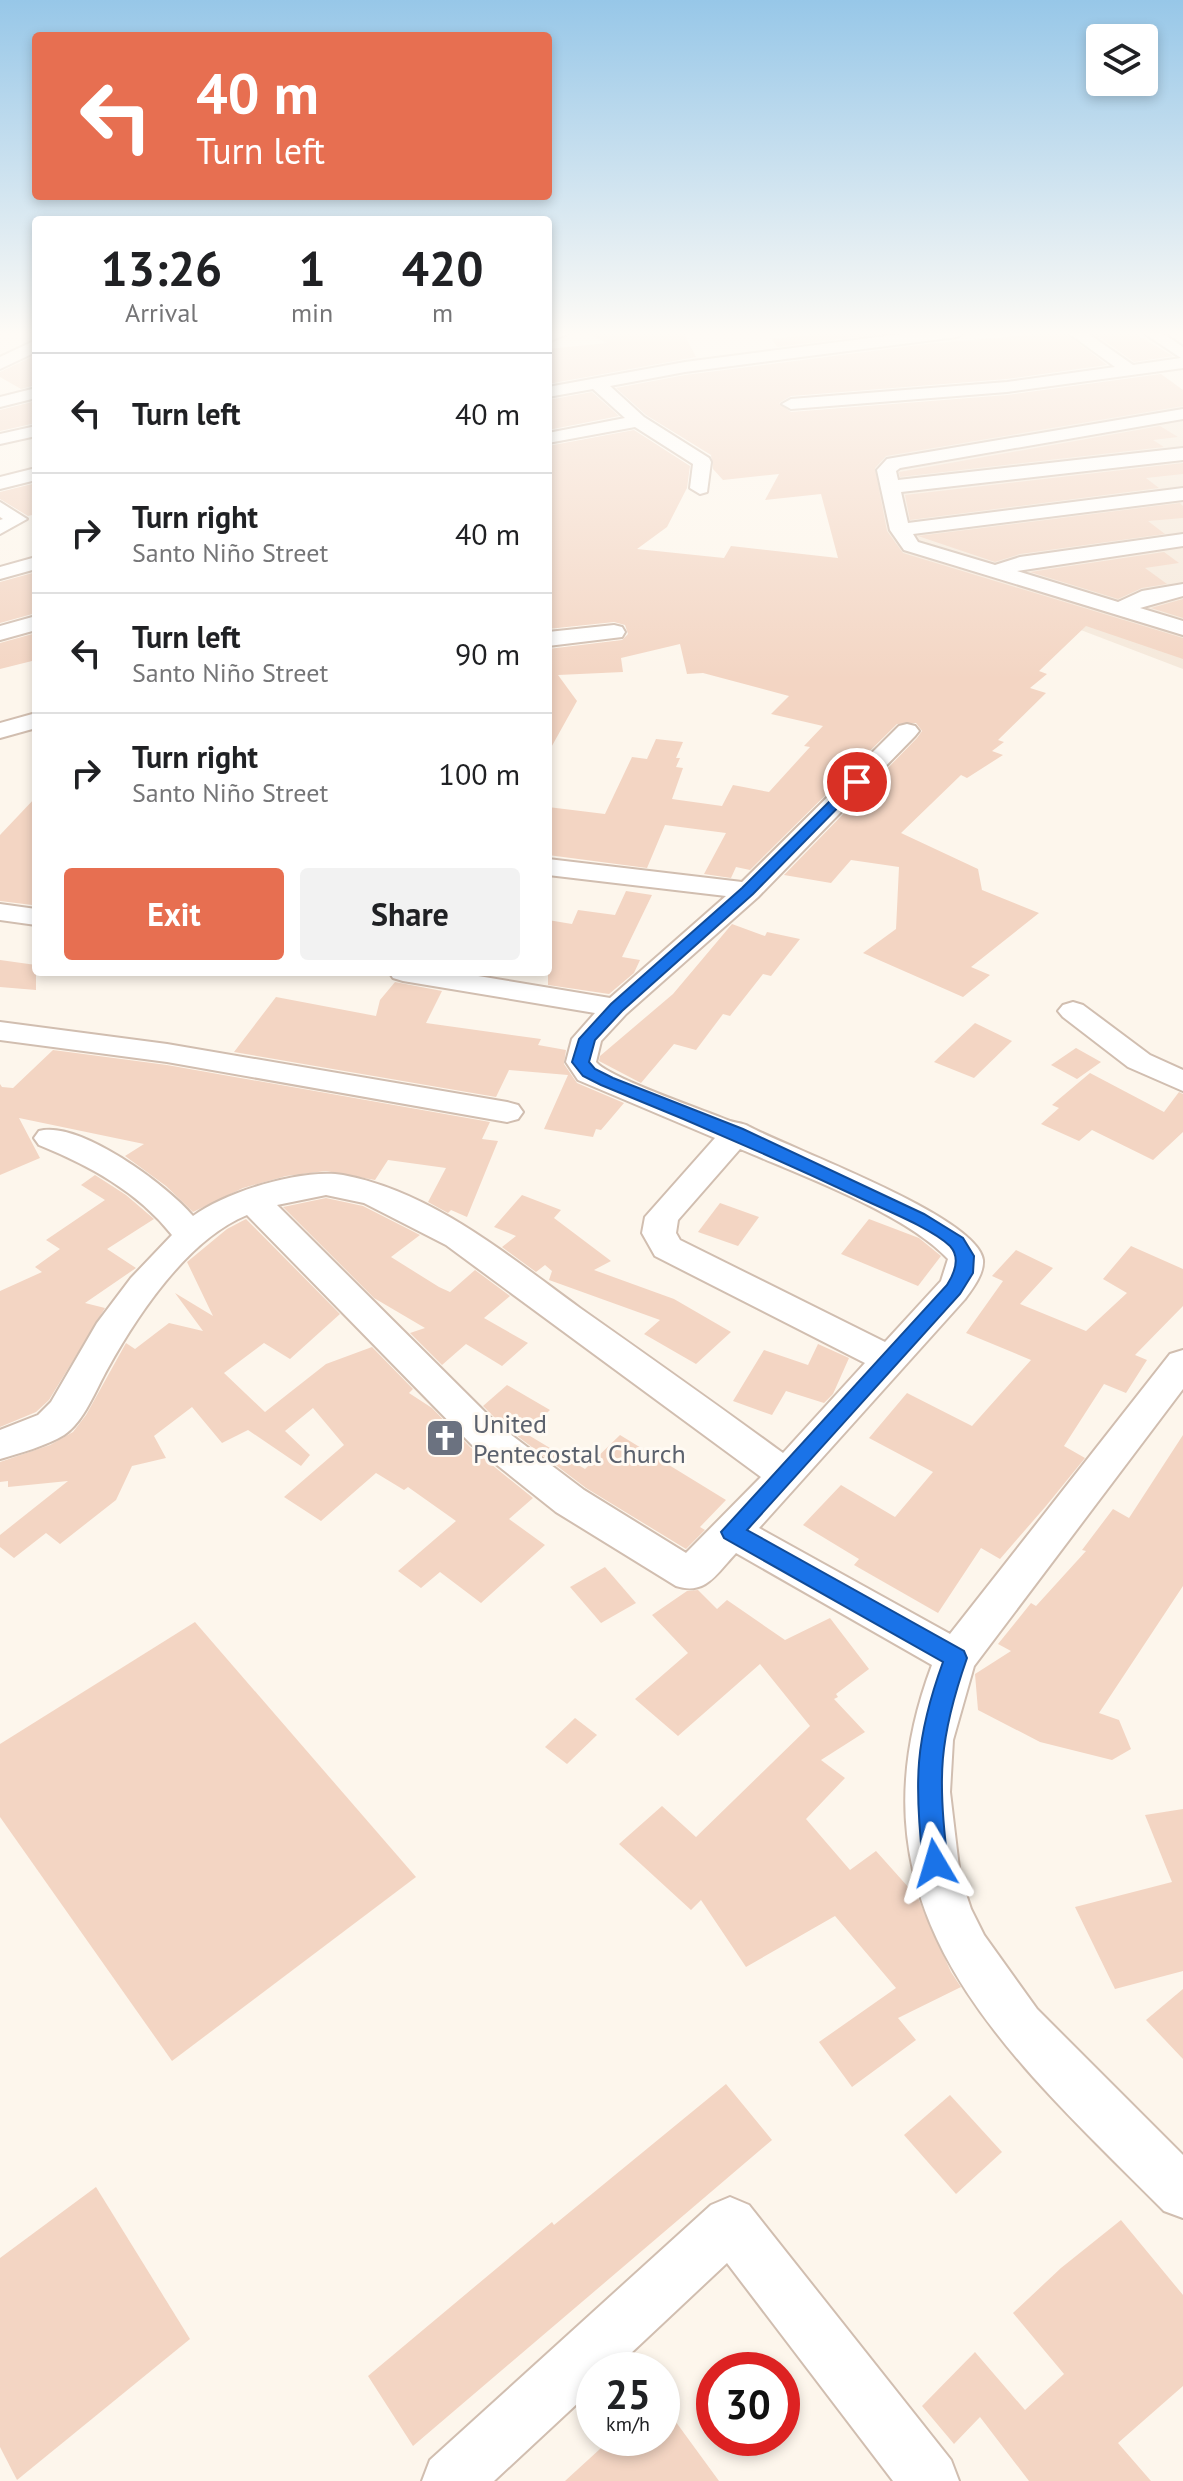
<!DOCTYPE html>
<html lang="en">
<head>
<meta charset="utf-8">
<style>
  :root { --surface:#fff; --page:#f2f2f2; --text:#202124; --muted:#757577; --line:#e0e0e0; --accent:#e76f51 }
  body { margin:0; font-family:"PT Sans",sans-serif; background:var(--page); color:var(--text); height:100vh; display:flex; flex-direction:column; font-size:30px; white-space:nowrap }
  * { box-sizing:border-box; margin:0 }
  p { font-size:26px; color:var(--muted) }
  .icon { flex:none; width:44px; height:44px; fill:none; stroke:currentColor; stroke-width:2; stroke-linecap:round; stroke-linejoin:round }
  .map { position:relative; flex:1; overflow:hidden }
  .details { position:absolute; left:32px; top:216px; width:520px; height:760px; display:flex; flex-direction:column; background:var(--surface); border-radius:8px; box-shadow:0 4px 12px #0003 }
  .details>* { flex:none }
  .hud { position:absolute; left:32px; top:32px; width:520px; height:168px; border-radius:8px; box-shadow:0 4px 12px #0003; background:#e76f51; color:#fff; overflow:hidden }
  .buttons { position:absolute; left:1086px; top:24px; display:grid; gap:16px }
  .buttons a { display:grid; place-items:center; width:72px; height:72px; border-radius:8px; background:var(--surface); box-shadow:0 4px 12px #0003; font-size:40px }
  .speed { position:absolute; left:576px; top:2352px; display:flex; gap:16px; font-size:40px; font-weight:700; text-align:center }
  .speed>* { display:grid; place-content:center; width:104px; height:104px; border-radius:50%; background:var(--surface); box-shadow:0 4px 12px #0003; line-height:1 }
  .speed small { font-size:20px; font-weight:400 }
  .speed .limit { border:12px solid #d22; background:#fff; color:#111 }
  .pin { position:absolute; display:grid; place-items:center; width:68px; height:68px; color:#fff; margin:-34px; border:4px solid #fff; border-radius:50%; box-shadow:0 2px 8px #0007 }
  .me { position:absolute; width:88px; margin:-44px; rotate:353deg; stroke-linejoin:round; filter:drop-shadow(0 0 6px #0008) }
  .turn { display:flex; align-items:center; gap:28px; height:168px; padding:0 32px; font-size:36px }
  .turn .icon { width:104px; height:104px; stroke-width:2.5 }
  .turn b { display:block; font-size:56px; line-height:68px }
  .eta { display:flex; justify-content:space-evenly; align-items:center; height:136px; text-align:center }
  .eta b { font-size:48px; font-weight:700; line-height:56px }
  .button { display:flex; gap:16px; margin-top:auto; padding:16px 32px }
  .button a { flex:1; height:92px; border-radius:8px; background:var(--accent); color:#fff; font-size:32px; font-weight:700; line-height:92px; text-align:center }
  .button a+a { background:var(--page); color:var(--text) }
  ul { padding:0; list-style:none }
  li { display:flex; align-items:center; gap:24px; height:120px; padding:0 32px; border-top:2px solid var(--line) }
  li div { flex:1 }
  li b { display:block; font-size:30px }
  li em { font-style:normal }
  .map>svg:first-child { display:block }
  .residential { fill:#f5e8da }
  .building { fill:#f3d5c3 }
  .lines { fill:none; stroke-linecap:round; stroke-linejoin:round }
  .minor-casing { stroke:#d1beb0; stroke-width:4 }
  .minor { fill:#fff; fill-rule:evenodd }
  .route { fill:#1a73e8; stroke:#114b97; stroke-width:2 }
  .labels { text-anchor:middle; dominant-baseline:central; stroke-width:6; stroke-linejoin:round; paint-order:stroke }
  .worship-label { font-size:26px; fill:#5b616d; stroke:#fffaf3; text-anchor:start }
</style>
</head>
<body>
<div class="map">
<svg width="1183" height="2481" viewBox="0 0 1183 2481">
  <rect width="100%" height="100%" fill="#fdf6ec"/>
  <!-- residential -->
  <polygon class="residential" points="1183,397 1183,669 1065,624 874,572 827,447"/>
  <!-- building -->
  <g class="building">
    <polygon points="585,332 683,332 696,357 548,384 548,349 607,343"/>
    <polygon points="808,332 886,332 886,333 777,347 771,338 811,336"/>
    <polygon points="1064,332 1107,365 1007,379 791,396 779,403 791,412 1007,395 1161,374 1183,390 1183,406 886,456 875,468 887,531 903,553 1183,638 1183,659 1086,626 1039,671 1047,674 1030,688 1046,693 998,740 1004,742 992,751 1003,755 967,778 961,775 901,833 978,869 982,890 1039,913 971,967 990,975 963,997 863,953 896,929 899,867 851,860 831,883 784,875 917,738 922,731 916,723 897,724 750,870 736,867 731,878 704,874 726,833 665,825 647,868 548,855 548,807 605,814 632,757 647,759 656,739 683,742 676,758 680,758 676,767 683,768 672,799 722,806 733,785 769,792 810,747 804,746 823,726 771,714 789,696 703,673 687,674 680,644 621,658 623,672 558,675 577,701 548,753 548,649 622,640 628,634 625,625 614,622 548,629 548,446 634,430 690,466 687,488 667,527 637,549 724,558 731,546 838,558 821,494 765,500 779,474 723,480 713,469 711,455 646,415 616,388 685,375 935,343"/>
    <polygon points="1092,332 1132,332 1173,356 1134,362"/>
    <polygon points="36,355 36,385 21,389 0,377 0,372"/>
    <polygon points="592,392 619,416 548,430 548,400"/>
    <polygon points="36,401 36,423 0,431 0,410"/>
    <polygon points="1160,426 1178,437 1153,440 1164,447 900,477 899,472"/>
    <polygon points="1183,463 1183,474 1146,478 1159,488 910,520 905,495"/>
    <polygon points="36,483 36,514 28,516 0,499 0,492"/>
    <polygon points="1180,503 1183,506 1183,518 1148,521 1165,534 1020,554 995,562 918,536"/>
    <polygon points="1164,552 1179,563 1145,568 1167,584 1142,588 1118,599 1030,572"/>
    <polygon points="36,572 36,613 0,623 0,582"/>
    <polygon points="1183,599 1183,618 1151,608"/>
    <polygon points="36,633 36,660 0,669 0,643"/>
    <polygon points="36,797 36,901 32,905 0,901 0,835"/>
    <polygon points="626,891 652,895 622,957 640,960 634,973 609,994 548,985 548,920 572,924 578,910 615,915"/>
    <polygon points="732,924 765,936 767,932 800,939 771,976 763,974 730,1016 723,1014 696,1050 674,1044 641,1083 599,1061 600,1056 673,994"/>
    <polygon points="0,960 36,965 36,990 0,987"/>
    <polygon points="395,982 442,991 426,1023 541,1039 538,1045 566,1050 564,1064 577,1083 624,1103 601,1130 596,1129 593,1137 544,1129 568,1075 509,1070 496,1097 234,1052 276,997 376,1016 380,1000"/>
    <polygon points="975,1023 1012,1041 974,1078 934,1062"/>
    <polygon points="1076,1048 1101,1062 1077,1079 1051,1065"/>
    <polygon points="53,1050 167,1065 490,1122 482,1139 498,1141 467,1217 451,1210 448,1213 428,1202 446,1168 388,1160 375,1180 326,1171 286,1176 243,1188 193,1212 166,1186 125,1156 144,1144 19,1118 40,1158 0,1175 0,1084 2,1087 13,1088"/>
    <polygon points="1090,1073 1164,1112 1179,1092 1183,1094 1183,1132 1153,1160 1092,1130 1079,1141 1041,1124 1059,1108 1052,1105"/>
    <polygon points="95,1175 126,1195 154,1219 107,1249 136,1268 85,1303 105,1308 49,1400 36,1412 0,1427 0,1291 42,1272 35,1267 60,1249 46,1240 105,1200 81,1185"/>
    <polygon points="522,1195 561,1210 554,1218 611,1261 594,1270 674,1299 731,1332 696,1364 644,1334 660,1320 549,1280 552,1271 545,1265 536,1272 502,1247 516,1236 494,1227"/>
    <polygon points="326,1198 363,1206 420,1235 391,1257 439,1287 450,1292 475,1270 510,1296 484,1318 528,1343 502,1366 466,1344 442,1365 410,1333 425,1328 374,1298 283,1207"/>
    <polygon points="720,1203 759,1217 738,1246 698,1232"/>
    <polygon points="246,1219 340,1314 290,1359 264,1343 224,1373 265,1412 326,1364 372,1347 413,1389 409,1393 432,1408 470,1447 533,1498 509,1519 545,1545 481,1603 440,1572 421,1588 398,1571 456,1521 408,1487 404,1490 376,1473 321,1521 284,1497 344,1445 313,1408 285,1431 310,1455 301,1466 248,1430 222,1443 192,1407 154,1436 166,1458 132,1466 116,1500 60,1544 46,1533 14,1558 0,1547 0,1535 68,1481 8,1487 8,1481 0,1482 0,1462 50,1445 73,1432 86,1415 126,1343 135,1349 169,1323 203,1331 175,1293 213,1316 187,1262 227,1229"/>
    <polygon points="869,1219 919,1238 941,1256 918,1286 841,1254"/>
    <polygon points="1131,1246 1183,1269 1183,1306 1135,1355 1147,1360 1126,1393 1104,1384 1064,1446 1085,1458 1046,1506 1000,1559 981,1548 938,1613 854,1565 859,1559 803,1525 841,1485 895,1517 933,1472 869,1438 907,1393 972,1426 1031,1360 966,1333 1003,1281 992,1276 1016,1250 1053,1268 1020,1304 1086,1331 1127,1293 1103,1279"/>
    <polygon points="818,1344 849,1358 833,1394 824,1403 786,1391 772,1415 733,1401 764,1350 808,1365"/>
    <polygon points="507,1385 550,1410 525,1433 585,1469 620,1435 726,1500 700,1527 705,1530 686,1549 586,1488 500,1423 483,1406"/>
    <polygon points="1183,1435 1183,1586 1099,1713 1119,1720 1131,1749 1112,1760 1040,1742 978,1710 975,1674 1011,1651 998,1644 1031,1603 1036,1606 1086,1551 1082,1550 1113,1509 1129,1518"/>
    <polygon points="605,1567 636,1603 601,1623 570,1587"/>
    <polygon points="698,1590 717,1609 727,1600 785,1640 830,1618 869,1669 836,1694 838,1697 834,1699 865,1732 821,1760 845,1778 806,1819 850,1870 876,1851 918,1898 951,1972 961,1987 898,2018 916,2040 852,2087 819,2042 896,1988 835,1916 746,1967 701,1900 691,1910 619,1844 662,1806 696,1837 810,1726 760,1664 678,1736 635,1699 688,1653 652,1615 687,1591"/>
    <polygon points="195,1622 416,1877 172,2061 0,1817 0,1744"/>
    <polygon points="575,1718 597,1735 567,1764 545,1747"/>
    <polygon points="1183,1809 1183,1971 1115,1989 1075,1907 1172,1882 1145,1815"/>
    <polygon points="1183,1989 1183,2059 1146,2020"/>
    <polygon points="726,2084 772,2140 413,2446 368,2376 552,2222 554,2225"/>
    <polygon points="950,2095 1002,2152 956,2194 904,2135"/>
    <polygon points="96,2187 190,2339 17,2480 0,2447 0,2258"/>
    <polygon points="1121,2220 1183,2295 1183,2386 1118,2443 1151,2481 1029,2481 980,2417 954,2444 922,2406 975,2352 1025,2410 1064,2374 1013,2313 1061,2268"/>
    <polygon points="662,2403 719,2481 565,2481 612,2438 662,2438"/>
  </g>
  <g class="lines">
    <defs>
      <g id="minor">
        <polygon points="548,332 572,332 548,342"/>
        <polygon points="916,332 965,332 957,337 685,372 610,386 644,417 709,458 711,462 707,492 700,494 690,488 693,464 635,427 548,443 548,433 625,418 593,389 548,397 548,387 685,362"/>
        <polygon points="1067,332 1086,332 1133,365 1181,358 1142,332 1161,332 1183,347 1183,368 1007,392 791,409 782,404 791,399 1007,382 1115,367"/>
        <polygon points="36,340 36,352 0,369 0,357"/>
        <polygon points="36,388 36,398 0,407 0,397"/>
        <polygon points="1183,409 1183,419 900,468 896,471 898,480 1183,448 1183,460 901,492 908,523 1183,488 1183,500 913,534 918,542 995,565 1020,557 1183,534 1183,546 1017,571 1118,602 1142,591 1183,584 1183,596 1140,608 1183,621 1183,635 904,550 890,530 877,470 887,459"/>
        <polygon points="36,426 36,436 0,444 0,434"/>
        <polygon points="36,468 36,480 0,489 0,477"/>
        <polygon points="0,502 27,519 0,534 0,520 3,519 0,517"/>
        <polygon points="36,557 36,569 0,579 0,567"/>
        <polygon points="36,616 36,630 0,640 0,626"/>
        <polygon points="614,625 622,627 625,632 622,637 548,646 548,632"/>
        <polygon points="36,713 36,728 0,738 0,723"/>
        <path d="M907,724L915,726L919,731L915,736L758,897L626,1014L601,1041L596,1062C609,1078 706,1111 730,1121C736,1123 743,1123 748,1126C788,1148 978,1216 983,1260C984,1274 973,1288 965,1299L759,1528L950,1634L1170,1354L1183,1350V1389L974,1666L953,1740L950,1792L960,1876L971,1909L984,1935L1037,2009L1183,2155V2218L1164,2211C1006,2052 839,1912 932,1665L736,1553C717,1573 706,1596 676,1586L556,1512L472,1445L247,1215C188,1239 138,1314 108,1368C96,1389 84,1422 64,1435C46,1446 20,1453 0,1459V1430L38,1415L51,1402L97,1323L131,1278L172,1235C137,1191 90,1166 39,1145L34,1138L39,1131C79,1120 167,1185 193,1216C226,1192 302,1168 343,1175C433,1192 508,1256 580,1308C648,1356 716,1404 783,1453L865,1363L655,1256L642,1233L645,1217L715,1138L578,1080L566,1062L572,1039L595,1013L403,981L393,978L389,972H454L610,998L726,896L548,875V859L742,882L899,726ZM740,1149C799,1174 907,1214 948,1259L941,1281L885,1342L680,1240L676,1233L678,1220ZM326,1195L364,1203L446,1245L761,1477L686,1553L584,1490L498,1425L277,1205Z"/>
        <polygon points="0,904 36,909 36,925 0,920"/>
        <polygon points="1073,1002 1083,1005 1150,1055 1183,1070 1183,1091 1128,1067 1063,1017 1058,1011 1063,1005"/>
        <polygon points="0,1022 167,1044 507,1102 518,1105 523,1112 518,1119 507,1122 167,1062 0,1040"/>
        <polygon points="730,2197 749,2205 951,2460 959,2481 893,2481 727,2263 613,2370 594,2370 594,2388 494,2481 422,2481 430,2460 711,2205"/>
      </g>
    </defs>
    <!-- minor casing -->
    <use href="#minor" class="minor-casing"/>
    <!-- minor -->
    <use href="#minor" class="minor"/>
  </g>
  <!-- sky -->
  <linearGradient id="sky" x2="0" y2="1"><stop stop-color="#97c7e8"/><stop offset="0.49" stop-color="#fefbf6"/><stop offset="1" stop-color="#fefbf6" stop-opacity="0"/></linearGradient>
  <rect width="1183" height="680" fill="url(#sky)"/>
  <!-- route -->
  <path class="route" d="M852,779L863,782L753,894L622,1011L595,1040L589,1062L595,1069L613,1078L743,1129L924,1214L963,1238L974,1256L973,1273L960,1294L747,1530L964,1651L967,1658C939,1738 937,1779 948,1863L944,1871L935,1874L927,1871L923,1863C914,1782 915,1739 943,1662L724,1538L721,1532L947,1285C954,1274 961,1258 950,1246C931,1228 883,1209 858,1197C773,1157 688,1120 601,1085L583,1076L572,1062L579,1039L611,1004L742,888Z"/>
  <!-- icons -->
  <defs>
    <symbol id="church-square" viewBox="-11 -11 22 22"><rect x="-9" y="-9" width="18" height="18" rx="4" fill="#6b7280" stroke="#fffaf3"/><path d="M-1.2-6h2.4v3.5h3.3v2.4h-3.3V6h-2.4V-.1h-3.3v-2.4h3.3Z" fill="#fff"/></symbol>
  </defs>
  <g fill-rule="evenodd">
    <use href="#church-square" x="423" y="1416" width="44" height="44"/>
  </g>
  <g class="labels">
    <!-- worship labels -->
    <g class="worship-label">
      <text x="473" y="1423">United<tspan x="473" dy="30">Pentecostal Church</tspan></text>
    </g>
  </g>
</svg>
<div class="buttons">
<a><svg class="icon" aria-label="layers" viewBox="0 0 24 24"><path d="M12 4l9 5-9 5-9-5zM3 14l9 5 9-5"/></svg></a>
</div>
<div class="speed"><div>25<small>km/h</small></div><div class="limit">30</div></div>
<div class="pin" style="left:857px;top:782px;background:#d93025"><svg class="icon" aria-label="arrive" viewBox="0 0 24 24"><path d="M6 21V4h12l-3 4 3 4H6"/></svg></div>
<svg class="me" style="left:935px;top:1863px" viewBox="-20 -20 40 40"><path d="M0-17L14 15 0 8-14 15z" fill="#1a73e8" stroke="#fff" stroke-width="4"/></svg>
<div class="hud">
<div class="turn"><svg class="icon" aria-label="left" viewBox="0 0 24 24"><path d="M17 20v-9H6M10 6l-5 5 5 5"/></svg><div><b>40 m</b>Turn left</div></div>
</div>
<section class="details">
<div class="eta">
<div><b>13:26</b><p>Arrival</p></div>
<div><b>1</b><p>min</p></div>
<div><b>420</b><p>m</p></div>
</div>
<ul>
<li><svg class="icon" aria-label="left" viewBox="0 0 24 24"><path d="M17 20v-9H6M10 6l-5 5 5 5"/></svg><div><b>Turn left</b></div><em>40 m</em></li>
<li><svg class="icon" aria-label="right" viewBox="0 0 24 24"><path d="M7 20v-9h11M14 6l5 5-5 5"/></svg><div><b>Turn right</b><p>Santo Niño Street</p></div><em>40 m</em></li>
<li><svg class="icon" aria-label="left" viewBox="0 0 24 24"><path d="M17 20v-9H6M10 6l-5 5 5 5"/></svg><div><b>Turn left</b><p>Santo Niño Street</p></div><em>90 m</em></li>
<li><svg class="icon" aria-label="right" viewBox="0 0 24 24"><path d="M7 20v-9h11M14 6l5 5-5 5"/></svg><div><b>Turn right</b><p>Santo Niño Street</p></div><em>100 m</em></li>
</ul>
<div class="button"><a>Exit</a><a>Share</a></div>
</section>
</div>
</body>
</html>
